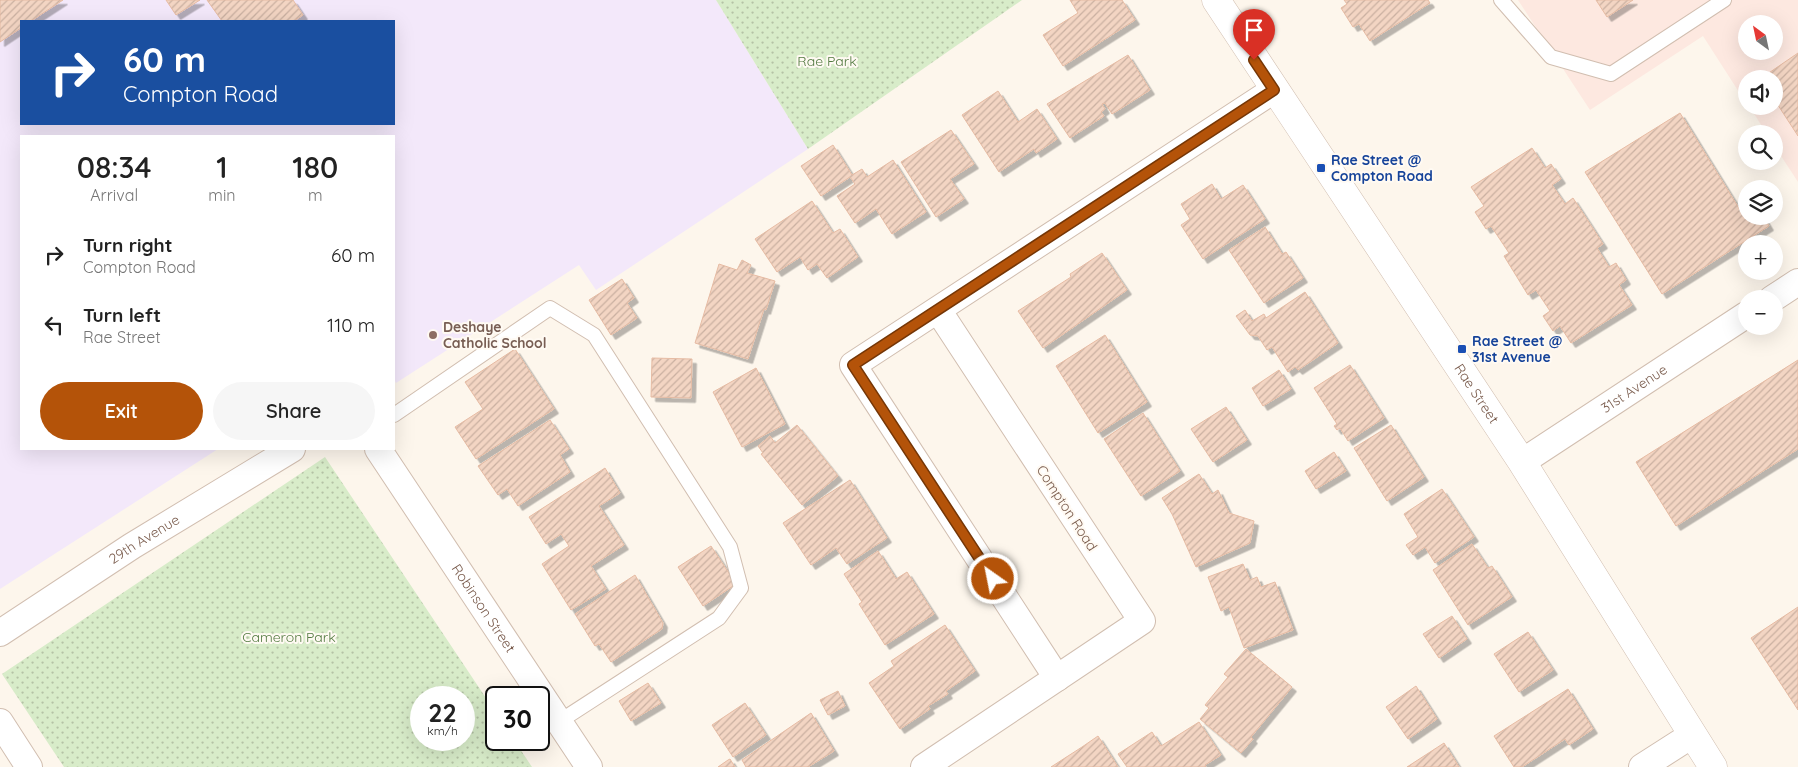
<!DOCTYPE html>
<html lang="en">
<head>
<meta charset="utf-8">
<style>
  :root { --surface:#fff; --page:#f6f6f6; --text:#222; --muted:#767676; --accent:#b45309 }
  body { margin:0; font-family:Quicksand,sans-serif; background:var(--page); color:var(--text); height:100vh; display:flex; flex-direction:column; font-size:19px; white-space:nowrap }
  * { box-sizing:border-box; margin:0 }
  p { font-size:16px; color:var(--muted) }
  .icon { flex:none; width:28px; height:28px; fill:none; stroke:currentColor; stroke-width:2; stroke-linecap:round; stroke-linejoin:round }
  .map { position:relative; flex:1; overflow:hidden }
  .drawer { position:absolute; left:20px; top:135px; width:375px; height:315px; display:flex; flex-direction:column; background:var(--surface); border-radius:0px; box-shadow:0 5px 20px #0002 }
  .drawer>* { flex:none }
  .top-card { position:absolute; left:20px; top:20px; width:375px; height:105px; border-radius:0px; box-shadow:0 5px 20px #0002; background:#1a4fa0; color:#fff; overflow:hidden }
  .needle { width:32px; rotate:327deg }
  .buttons { position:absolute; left:1738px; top:15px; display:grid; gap:10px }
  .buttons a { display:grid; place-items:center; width:45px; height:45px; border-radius:50%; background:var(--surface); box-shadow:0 5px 20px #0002; font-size:25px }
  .speed { position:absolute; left:410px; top:686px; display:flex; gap:10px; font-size:25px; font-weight:700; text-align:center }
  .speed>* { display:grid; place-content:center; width:65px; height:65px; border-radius:50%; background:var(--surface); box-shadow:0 5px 20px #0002; line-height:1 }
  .speed small { font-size:12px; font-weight:400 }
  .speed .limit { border:2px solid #111; border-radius:8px; background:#fff; color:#111 }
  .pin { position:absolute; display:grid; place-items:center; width:42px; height:42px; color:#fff; margin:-51px -21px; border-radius:50% 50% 50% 0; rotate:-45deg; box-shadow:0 0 5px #0007 }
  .pin .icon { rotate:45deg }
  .me { position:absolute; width:55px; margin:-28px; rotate:327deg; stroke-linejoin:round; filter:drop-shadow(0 0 4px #0008) }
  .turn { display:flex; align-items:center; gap:18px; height:105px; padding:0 20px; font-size:22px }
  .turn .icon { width:65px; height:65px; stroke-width:2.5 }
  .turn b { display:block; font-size:35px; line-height:42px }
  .eta { display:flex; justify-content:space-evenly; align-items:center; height:85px; text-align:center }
  .eta b { font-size:30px; font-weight:600; line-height:35px }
  .action { display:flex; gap:10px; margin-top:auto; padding:10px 20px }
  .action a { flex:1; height:58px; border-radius:30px; background:var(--accent); color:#fff; font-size:20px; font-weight:600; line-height:58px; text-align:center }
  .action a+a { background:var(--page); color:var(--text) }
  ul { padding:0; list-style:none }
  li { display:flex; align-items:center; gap:15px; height:70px; padding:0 20px }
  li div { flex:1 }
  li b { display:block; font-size:19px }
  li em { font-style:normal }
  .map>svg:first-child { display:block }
  .commercial { fill:#fde8e0; fill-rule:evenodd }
  .education { fill:#f3e8fa; fill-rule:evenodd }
  .park { fill:url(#park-dots); fill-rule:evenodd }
  .building { fill:url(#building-hatch); stroke:#e6bba3; filter:url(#shadow) }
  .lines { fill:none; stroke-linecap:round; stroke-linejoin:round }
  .service-casing { stroke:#d1beb0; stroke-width:16 }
  .minor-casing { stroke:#d1beb0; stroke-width:28 }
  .tertiary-casing { stroke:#d1beb0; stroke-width:29 }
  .service { stroke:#fff; stroke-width:14 }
  .minor { stroke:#fff; stroke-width:26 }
  .tertiary { stroke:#fff; stroke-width:28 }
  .route-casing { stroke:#753606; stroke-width:12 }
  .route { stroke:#b45309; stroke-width:9 }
  .transit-dot { fill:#1a4fb4; stroke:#fffaf3; stroke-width:2 }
  .education-dot { fill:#8d6e63; stroke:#fffaf3; stroke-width:2 }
  .labels { text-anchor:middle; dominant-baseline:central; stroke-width:4; stroke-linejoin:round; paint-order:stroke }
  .park-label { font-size:14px; fill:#537a41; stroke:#fffaf3 }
  .transit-label { font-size:14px; font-weight:bold; fill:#164399; stroke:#fffaf3; text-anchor:start }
  .education-label { font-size:14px; font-weight:bold; fill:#785e54; stroke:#fffaf3; text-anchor:start }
  .street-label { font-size:14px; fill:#7a5c4d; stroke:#fffaf3 }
</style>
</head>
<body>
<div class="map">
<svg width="1798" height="767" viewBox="0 0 1798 767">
  <defs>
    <pattern id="park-dots" width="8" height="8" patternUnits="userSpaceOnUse" patternTransform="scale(1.25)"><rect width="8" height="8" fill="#d8ecc9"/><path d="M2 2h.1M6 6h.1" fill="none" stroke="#b4c2a5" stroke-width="1.8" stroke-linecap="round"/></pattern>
    <pattern id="building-hatch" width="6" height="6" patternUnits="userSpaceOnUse" patternTransform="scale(1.25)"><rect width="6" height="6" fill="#f3d5c3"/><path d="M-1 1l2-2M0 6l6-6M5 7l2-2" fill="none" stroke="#cab0a1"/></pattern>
    <filter id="shadow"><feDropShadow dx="4.5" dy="4.5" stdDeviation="0" flood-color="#0004"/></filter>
  </defs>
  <rect width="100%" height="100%" fill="#fdf6ec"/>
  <!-- commercial -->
  <path class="commercial" d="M1518,0H1798V182L1774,145V134H1767L1749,106H1774V79H1746V103L1703,36L1590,110ZM1746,24H1774V51H1746Z"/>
  <!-- education -->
  <path class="education" d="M0,0H716L808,149L596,290L579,265L396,383L394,379V136H21V449H218L0,589ZM21,21H394V124H21Z"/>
  <!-- park -->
  <g class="park">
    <polygon points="716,0 1022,0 808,149"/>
    <path d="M325,457L496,713V740H514L532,767H64L2,674ZM421,698H464V740H421Z"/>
  </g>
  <!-- building -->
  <g class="building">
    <polygon points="0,0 63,0 31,21 21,21 21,28 0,42"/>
    <polygon points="166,0 200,0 176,15"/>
    <polygon points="207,0 293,0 303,15 294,21 222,21"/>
    <polygon points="1070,0 1122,0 1135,20 1063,66 1043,35 1078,13"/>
    <polygon points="1344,0 1428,0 1430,3 1370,41 1359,24 1353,27 1341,8 1347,4"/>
    <polygon points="1596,0 1633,0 1607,17"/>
    <polygon points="1798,53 1798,136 1774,99 1774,79 1760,79"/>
    <polygon points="1128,55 1150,90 1112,114 1105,103 1102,104 1105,109 1101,112 1104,116 1070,138 1047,104"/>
    <polygon points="998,91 1018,122 1037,109 1057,139 1036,153 1034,149 999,172 962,115"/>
    <polygon points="1680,113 1740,210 1746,207 1746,216 1763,216 1769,226 1662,294 1585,172"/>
    <polygon points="951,130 974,164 950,179 964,199 936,217 901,162"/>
    <polygon points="833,145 852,175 862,169 867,177 893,160 926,212 892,234 876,209 855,223 837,196 855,184 850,177 821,196 801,166"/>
    <polygon points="1532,148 1545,168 1551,164 1561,179 1552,185 1565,204 1573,198 1603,244 1597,248 1609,267 1616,263 1626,280 1619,285 1632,305 1571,343 1560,326 1553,331 1543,316 1550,311 1536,290 1528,295 1504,256 1509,253 1491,226 1486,229 1475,212 1484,206 1471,187"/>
    <polygon points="1212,184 1221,199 1243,185 1265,219 1203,259 1181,225 1190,219 1181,204"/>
    <polygon points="812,201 833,233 840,229 858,257 827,278 817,264 808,270 800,257 777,272 755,239"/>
    <polygon points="1265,227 1282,254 1286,252 1303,278 1264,303 1229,250"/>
    <polygon points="1102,253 1127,290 1043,348 1018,311 1071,277 1070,274"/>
    <polygon points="742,260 751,265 747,273 775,281 766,310 764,309 748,359 695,343 719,264 737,270"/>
    <polygon points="622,279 634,298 627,303 637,318 611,335 589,300"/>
    <polygon points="1305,292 1338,343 1298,370 1295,367 1288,372 1272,347 1267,350 1258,336 1250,335 1236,316 1245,310 1252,321 1264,314 1266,318"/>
    <polygon points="1105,335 1147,402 1098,433 1056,366"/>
    <polygon points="515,349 554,409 476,459 455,427 483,409 465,382"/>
    <polygon points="652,358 692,359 691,398 651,397"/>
    <polygon points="1798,360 1798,449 1676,526 1636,462"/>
    <polygon points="1350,365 1384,418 1348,441 1340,428 1337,430 1334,426 1337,424 1314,388"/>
    <polygon points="756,368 785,424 742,447 713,392"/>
    <polygon points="1279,370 1291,389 1263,406 1252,388"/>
    <polygon points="1226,407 1247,440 1213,462 1191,429"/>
    <polygon points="1143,413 1180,471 1141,496 1104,439"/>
    <polygon points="550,420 569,449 560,455 570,472 518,506 507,489 498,495 478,466"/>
    <polygon points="797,425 838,476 802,505 761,454 763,453 758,446 770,436 775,443"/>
    <polygon points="1391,425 1424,477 1387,501 1354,448"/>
    <polygon points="1334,452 1346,471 1316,489 1305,471"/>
    <polygon points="605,468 620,493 599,506 624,545 591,566 606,589 571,610 542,564 569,546 561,534 546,544 529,517"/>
    <polygon points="1199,474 1212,494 1218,490 1229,513 1254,521 1250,543 1196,567 1172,514 1162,498"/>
    <polygon points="850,480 887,538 847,564 836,548 811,565 783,523"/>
    <polygon points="1442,489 1474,537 1435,563 1425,547 1413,555 1406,545 1418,537 1404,514"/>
    <polygon points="1472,544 1488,568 1492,566 1512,597 1468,625 1433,570"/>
    <polygon points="711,546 736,584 703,606 678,567"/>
    <polygon points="878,551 896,579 907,572 934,614 885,645 859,604 862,602 844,574"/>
    <polygon points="1243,564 1250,580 1257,577 1261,587 1275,582 1293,630 1244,648 1229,607 1221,611 1208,577"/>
    <polygon points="635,575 663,623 662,629 611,662 599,644 595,646 575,614"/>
    <polygon points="1798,607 1798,710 1751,638"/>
    <polygon points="1452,616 1467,639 1439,658 1423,634"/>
    <polygon points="945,625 975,671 946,691 948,694 928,706 930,709 900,729 869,683 894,666 891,661"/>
    <polygon points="1528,632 1553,670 1519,692 1494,654"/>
    <polygon points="1246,649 1292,687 1251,737 1253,739 1241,753 1200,719 1209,708 1205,705 1228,677 1224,674"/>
    <polygon points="648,683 661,703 631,721 619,701"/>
    <polygon points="1416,686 1437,719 1408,739 1386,707"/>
    <polygon points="1568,689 1593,729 1569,745 1565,739 1522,767 1514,767 1494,736"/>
    <polygon points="838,691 845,706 828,715 820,700"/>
    <polygon points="745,703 766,735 733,757 712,725"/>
    <polygon points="811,713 834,751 808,767 746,767 742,760"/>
    <polygon points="1199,722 1221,755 1205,765 1206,767 1127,767 1118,754 1152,732 1161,746"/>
    <polygon points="1098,736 1118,767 1051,767 1082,747"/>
    <polygon points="1444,743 1459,767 1407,767"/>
    <polygon points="730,759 735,767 718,767 728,760"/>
  </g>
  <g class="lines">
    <defs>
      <g id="service">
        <polyline points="1501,0 1551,57 1611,74 1724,0"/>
        <polyline points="394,415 550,308 594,335 730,547 741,588 719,618 560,721"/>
      </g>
      <g id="minor">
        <polyline points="1772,299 1798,282"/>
        <path id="s1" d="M378,449L589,767"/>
        <path id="s2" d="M1522,462L1746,315"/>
        <path id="s3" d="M0,633L132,546L292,449"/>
        <polyline points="1057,678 853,365 1274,90"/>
        <polyline points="0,722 29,767"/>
        <polyline points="924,767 1142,621 938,310"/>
        <polyline points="1642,767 1692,735"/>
      </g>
      <g id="tertiary">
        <path id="s4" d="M1216,0L1522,462L1713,767"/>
      </g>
    </defs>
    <!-- service casing -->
    <use href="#service" class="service-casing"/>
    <!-- minor casing -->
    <use href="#minor" class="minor-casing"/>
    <!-- tertiary casing -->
    <use href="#tertiary" class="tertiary-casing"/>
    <!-- service -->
    <use href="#service" class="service"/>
    <!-- minor -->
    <use href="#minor" class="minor"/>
    <!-- tertiary -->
    <use href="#tertiary" class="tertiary"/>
  </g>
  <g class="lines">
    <defs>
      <polyline id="route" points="993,579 853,365 1274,90 1254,60"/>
    </defs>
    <!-- route casing -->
    <use href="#route" class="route-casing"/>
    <!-- route -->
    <use href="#route" class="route"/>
  </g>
  <!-- markers -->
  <g class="transit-dot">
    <rect x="1316" y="163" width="10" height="10" rx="2.5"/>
    <rect x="1457" y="344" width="10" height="10" rx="2.5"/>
  </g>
  <circle class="education-dot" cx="433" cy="335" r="5"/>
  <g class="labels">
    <!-- park labels -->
    <g class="park-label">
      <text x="827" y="61">Rae Park</text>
      <text x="289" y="637">Cameron Park</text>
    </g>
    <!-- transit labels -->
    <g class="transit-label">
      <text x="1331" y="160">Rae Street @<tspan x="1331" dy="16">Compton Road</tspan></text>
      <text x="1472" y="341">Rae Street @<tspan x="1472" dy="16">31st Avenue</tspan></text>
    </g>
    <!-- education labels -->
    <g class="education-label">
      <text x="443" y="327">Deshaye<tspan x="443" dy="16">Catholic School</tspan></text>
    </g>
    <!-- street labels -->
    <g class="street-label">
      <text stroke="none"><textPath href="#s2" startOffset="134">31st Avenue</textPath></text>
      <text stroke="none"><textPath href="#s4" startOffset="472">Rae Street</textPath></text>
      <text transform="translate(1067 508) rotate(57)">Compton Road</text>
      <text stroke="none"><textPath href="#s3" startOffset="172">29th Avenue</textPath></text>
      <text stroke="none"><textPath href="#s1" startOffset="191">Robinson Street</textPath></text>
    </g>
  </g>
</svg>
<div class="buttons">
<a><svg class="needle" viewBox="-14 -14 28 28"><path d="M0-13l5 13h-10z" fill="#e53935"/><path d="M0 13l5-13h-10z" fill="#767676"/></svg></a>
<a><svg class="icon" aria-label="sound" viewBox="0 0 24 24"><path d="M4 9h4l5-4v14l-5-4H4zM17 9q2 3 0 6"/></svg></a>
<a><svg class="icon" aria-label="search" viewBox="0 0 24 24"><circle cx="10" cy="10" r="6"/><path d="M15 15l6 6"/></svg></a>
<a><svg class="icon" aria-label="layers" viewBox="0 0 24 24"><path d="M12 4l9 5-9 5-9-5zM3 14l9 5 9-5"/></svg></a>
<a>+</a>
<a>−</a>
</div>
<div class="speed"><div>22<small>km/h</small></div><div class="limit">30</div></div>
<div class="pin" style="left:1254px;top:60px;background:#d93025"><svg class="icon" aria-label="arrive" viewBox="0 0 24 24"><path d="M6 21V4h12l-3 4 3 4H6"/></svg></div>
<svg class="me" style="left:993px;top:579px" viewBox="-20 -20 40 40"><circle r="17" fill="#b45309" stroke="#fff" stroke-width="3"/><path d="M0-11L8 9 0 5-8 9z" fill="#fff"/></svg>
<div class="top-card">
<div class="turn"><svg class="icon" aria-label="right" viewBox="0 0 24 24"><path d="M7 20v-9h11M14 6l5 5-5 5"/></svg><div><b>60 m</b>Compton Road</div></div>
</div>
<section class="drawer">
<div class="eta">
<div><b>08:34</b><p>Arrival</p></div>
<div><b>1</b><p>min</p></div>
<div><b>180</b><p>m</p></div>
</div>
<ul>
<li><svg class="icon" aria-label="right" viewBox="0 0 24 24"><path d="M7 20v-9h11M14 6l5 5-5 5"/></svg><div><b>Turn right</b><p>Compton Road</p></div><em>60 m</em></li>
<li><svg class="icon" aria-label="left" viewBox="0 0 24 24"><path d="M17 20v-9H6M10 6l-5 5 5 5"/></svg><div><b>Turn left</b><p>Rae Street</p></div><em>110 m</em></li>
</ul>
<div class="action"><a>Exit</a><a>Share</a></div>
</section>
</div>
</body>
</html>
